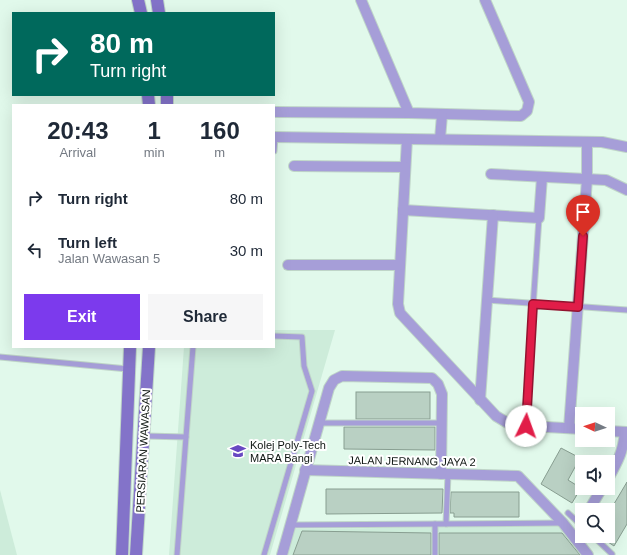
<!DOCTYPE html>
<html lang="en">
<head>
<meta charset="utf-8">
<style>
  :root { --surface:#fff; --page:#f6f6f7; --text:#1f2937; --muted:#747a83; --accent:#7c3aed }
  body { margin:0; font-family:Arial,sans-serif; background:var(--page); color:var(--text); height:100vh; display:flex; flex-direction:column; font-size:15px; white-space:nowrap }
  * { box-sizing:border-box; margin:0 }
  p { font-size:13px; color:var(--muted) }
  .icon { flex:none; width:22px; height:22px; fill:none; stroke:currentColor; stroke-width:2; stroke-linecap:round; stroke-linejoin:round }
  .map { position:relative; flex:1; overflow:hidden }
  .details { position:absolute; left:12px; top:104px; width:263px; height:244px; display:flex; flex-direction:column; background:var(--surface); border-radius:0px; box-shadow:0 4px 16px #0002 }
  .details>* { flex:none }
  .top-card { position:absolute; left:12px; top:12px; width:263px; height:84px; border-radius:0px; box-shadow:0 4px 16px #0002; background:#00695c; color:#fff; overflow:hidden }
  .needle { width:26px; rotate:274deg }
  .tools { position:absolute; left:575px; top:407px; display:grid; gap:8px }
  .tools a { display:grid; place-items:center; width:40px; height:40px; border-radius:0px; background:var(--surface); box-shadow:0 4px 16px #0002; font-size:20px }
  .pin { position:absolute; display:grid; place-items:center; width:34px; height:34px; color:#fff; margin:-41px -17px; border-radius:50% 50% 50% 0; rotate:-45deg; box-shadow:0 0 4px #0007 }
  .pin .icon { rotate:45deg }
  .me { position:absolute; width:44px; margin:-22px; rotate:3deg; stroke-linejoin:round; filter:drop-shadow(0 0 3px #0008) }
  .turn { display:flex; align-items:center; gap:14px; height:84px; padding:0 12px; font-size:18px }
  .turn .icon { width:52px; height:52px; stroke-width:2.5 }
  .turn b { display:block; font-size:28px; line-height:34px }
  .eta { display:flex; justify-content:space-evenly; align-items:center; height:68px; text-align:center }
  .eta b { font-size:24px; font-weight:800; line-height:28px }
  .primary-button { display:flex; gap:8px; margin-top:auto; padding:8px 12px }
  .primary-button a { flex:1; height:46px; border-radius:0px; background:var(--accent); color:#fff; font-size:16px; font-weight:800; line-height:46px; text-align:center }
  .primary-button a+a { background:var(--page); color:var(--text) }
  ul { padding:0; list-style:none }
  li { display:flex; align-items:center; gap:12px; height:52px; padding:0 12px }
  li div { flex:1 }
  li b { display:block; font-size:15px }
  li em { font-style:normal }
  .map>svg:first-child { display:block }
  .built { fill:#cdecda }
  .building { fill:#b9d0c3; stroke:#889e91 }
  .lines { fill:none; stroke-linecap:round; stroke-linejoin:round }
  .lane-casing { stroke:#bfd5c8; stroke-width:7 }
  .street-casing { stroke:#bfd5c8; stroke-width:12 }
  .secondary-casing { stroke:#bfd5c8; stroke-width:14 }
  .lane { stroke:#a69ed8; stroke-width:5 }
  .street { stroke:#a69ed8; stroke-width:10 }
  .secondary { stroke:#8373c9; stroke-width:12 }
  .route-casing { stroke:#92132f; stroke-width:10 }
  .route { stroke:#e11d48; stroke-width:7 }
  .labels { text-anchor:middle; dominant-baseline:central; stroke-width:4; stroke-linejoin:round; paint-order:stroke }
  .poi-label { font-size:11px; fill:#0d1511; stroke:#fff; text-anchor:start }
  .street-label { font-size:11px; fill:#0d1511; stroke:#fff }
</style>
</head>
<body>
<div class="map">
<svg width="627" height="555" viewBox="0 0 627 555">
  <rect width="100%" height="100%" fill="#e1f9eb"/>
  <!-- built -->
  <g class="built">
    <polygon points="274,330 335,330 270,555 169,555 184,347 274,347"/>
    <polygon points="0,490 17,555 0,555"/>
    <polygon points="560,526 583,555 286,555 295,529"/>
  </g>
  <!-- building -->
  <g class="building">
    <rect x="356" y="392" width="74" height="27"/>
    <polygon points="344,427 435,427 435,450 344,449"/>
    <polygon points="561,448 580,458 568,480 581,488 572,503 541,484"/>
    <polygon points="627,482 627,524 614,546 599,536 608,536 608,514"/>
    <polygon points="326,489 443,489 442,513 326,514"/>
    <polygon points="451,492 519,492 519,517 454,517 454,513 450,513"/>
    <polygon points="302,531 431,533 431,555 293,555"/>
    <polygon points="439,533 562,533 580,555 439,555"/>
  </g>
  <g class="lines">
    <defs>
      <g id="lane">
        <polyline points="274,151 275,137"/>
        <polyline points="487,300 627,310"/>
        <polyline points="0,357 128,369"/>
        <polyline points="319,423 442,423"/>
        <polyline points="525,426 539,218"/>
        <polyline points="145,436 186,437 177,555"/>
        <polyline points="186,437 193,347"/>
        <polyline points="568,513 581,525"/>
        <polyline points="435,524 435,555"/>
        <polyline points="446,524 448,474"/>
        <polyline points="291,525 562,523"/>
        <polyline points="593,536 612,554"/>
        <polyline points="264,555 312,391 304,366 302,337 274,336"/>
      </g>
      <g id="street">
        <polyline points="361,0 409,113 521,116 527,111 529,102 485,0"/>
        <polyline points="274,112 409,113"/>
        <polyline points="274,137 602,142 627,147"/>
        <polyline points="407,139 398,304 400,313 496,416 511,425 582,429"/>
        <polyline points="440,139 442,115"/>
        <polyline points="294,166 405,167"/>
        <polyline points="491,174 606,180 627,190"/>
        <polyline points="403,210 539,218 542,177"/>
        <polyline points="288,265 400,265"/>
        <polyline points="480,400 493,215"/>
        <polyline points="569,428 587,179 587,142"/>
        <polyline points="608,431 627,432"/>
        <polyline points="305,470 518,476 563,523 588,555"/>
        <path d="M608,479C618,461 623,452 625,432"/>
        <polyline points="589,510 602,488"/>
        <polyline points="581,524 582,522"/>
        <polyline points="282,555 329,388 334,380 342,376 432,378 438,384 442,394 441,474"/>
      </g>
      <g id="secondary">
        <polyline points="138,0 141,13"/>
        <polyline points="157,0 159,13"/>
        <polyline points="148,95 149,105"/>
        <polyline points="167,95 167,105"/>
        <polyline points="122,555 130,347"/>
        <polyline points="136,555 149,347"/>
      </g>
    </defs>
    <!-- lane casing -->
    <use href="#lane" class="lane-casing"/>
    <!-- street casing -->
    <use href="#street" class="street-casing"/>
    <!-- secondary casing -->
    <use href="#secondary" class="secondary-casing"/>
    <!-- lane -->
    <use href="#lane" class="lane"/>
    <!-- street -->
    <use href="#street" class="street"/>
    <!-- secondary -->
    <use href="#secondary" class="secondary"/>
  </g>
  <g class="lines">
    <defs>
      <polyline id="route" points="526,426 533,304 578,307 583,236"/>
    </defs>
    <!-- route casing -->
    <use href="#route" class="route-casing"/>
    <!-- route -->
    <use href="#route" class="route"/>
  </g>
  <!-- icons -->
  <defs>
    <symbol id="university-bare" viewBox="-9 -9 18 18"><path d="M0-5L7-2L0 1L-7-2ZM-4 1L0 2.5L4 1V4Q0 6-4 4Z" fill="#6849c2" stroke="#fff" stroke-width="2.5" paint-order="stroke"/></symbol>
  </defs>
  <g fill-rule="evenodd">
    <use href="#university-bare" x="227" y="440" width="22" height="22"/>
  </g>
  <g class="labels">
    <!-- poi labels -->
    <g class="poi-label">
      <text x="250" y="445">Kolej Poly-Tech<tspan x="250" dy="13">MARA Bangi</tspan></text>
    </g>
    <!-- street labels -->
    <g class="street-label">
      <text transform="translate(143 451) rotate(-87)">PERSIARAN WAWASAN</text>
      <text transform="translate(412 461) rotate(1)">JALAN JERNANG JAYA 2</text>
    </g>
  </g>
</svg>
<div class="tools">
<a><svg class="needle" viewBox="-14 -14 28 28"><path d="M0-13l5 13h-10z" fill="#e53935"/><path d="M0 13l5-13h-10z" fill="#747a83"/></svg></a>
<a><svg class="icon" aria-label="sound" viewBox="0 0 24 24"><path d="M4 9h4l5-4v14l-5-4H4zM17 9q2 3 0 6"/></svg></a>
<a><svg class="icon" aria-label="search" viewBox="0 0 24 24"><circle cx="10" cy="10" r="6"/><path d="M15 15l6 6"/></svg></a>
</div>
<div class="pin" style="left:583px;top:236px;background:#d93025"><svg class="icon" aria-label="arrive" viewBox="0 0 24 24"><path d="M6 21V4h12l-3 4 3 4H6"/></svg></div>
<svg class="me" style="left:526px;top:426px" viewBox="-20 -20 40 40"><circle r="19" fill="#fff"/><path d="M0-13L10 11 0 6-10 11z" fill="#e11d48"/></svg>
<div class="top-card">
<div class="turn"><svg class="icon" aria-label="right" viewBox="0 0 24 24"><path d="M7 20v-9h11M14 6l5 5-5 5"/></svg><div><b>80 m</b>Turn right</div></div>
</div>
<section class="details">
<div class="eta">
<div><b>20:43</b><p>Arrival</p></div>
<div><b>1</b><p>min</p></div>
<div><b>160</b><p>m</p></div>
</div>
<ul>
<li><svg class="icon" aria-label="right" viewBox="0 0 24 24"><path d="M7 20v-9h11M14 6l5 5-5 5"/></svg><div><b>Turn right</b></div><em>80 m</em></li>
<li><svg class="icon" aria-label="left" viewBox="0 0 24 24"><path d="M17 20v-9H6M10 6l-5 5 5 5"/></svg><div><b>Turn left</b><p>Jalan Wawasan 5</p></div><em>30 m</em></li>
</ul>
<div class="primary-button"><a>Exit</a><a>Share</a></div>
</section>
</div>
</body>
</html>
